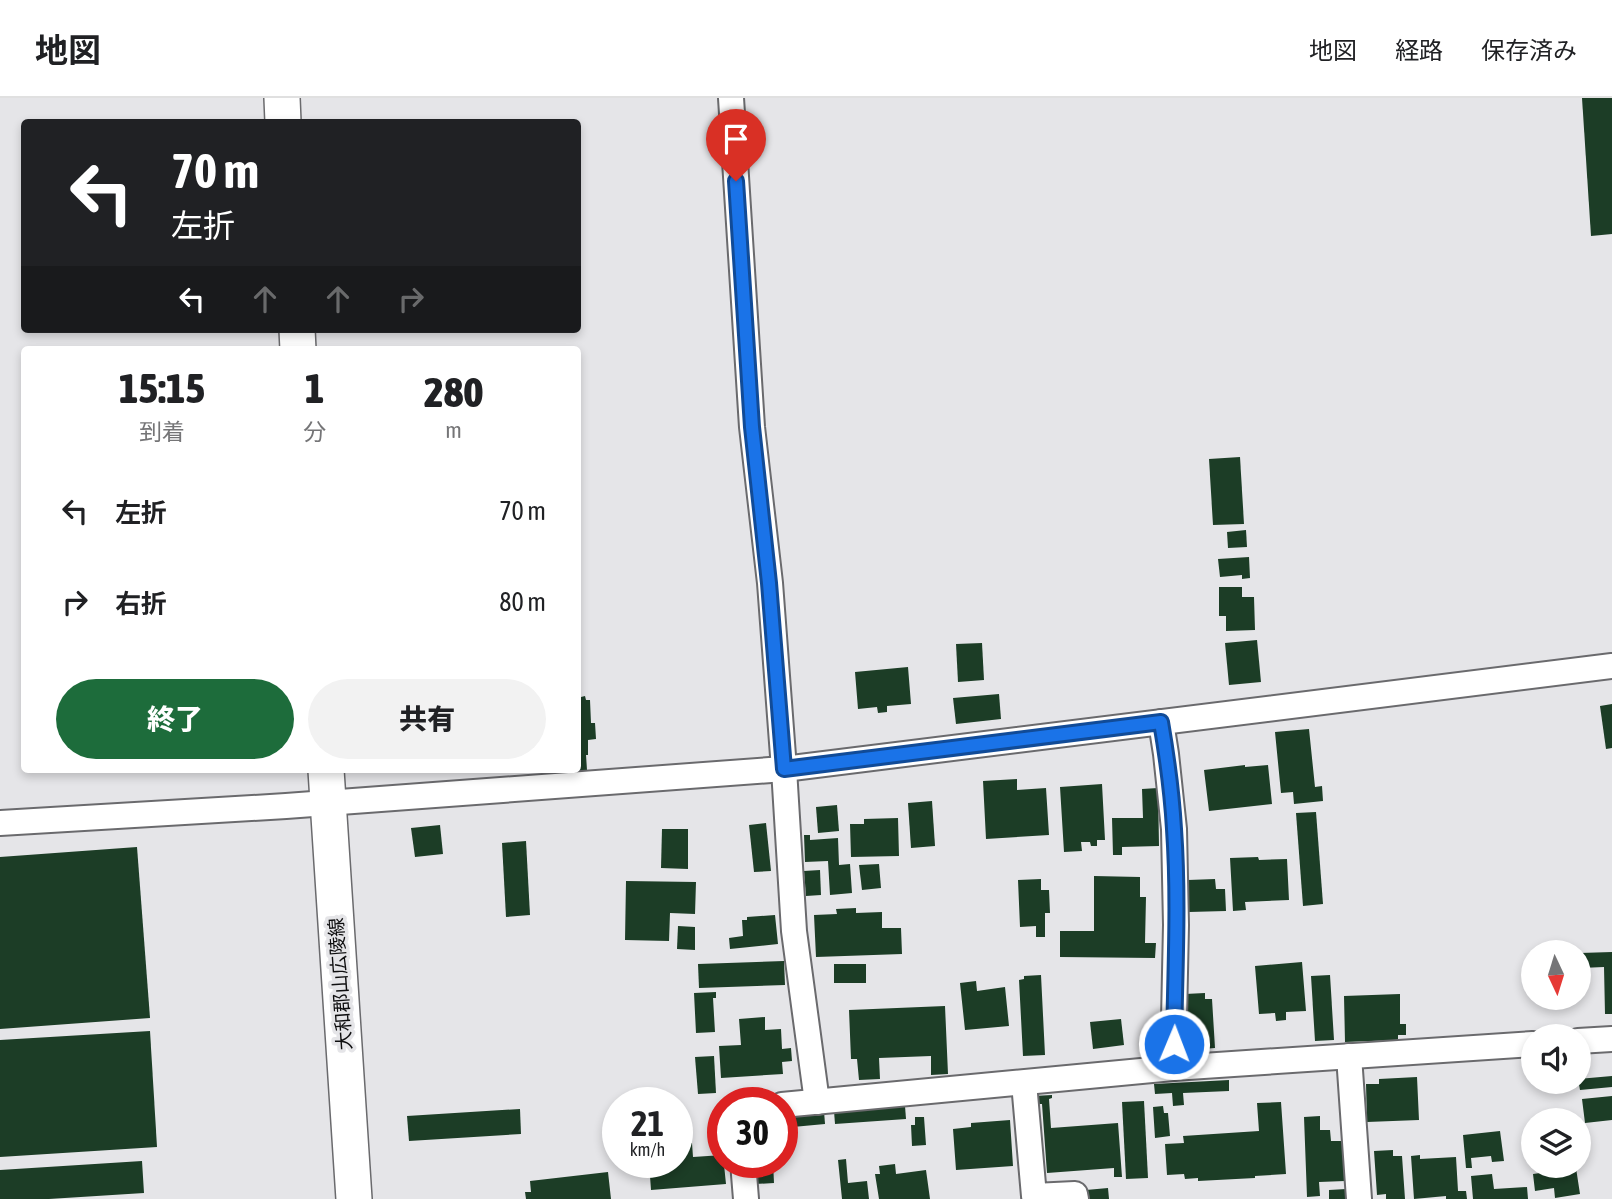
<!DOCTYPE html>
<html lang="ja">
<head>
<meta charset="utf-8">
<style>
  :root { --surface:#fff; --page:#f2f2f2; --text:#202124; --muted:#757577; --line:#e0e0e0; --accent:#1d6c3b }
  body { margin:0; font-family:"Asap Condensed","Noto Sans JP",sans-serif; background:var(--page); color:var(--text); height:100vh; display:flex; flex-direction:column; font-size:26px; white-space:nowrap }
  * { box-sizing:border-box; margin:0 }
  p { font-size:23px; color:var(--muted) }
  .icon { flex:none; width:38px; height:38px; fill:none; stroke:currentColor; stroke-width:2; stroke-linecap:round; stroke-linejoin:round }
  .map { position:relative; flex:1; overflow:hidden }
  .drawer { position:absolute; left:21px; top:248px; width:560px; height:427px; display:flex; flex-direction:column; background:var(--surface); border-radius:7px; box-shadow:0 4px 10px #0003 }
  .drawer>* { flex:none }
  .top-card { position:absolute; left:21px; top:21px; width:560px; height:214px; border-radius:7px; box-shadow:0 4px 10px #0003; background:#202124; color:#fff; overflow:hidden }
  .needle { width:46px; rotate:176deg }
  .fabs { position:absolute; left:1521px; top:842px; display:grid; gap:14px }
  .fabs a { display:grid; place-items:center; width:70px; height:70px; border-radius:50%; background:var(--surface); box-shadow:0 4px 10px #0003; font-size:35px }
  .speed { position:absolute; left:602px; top:989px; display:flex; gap:14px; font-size:35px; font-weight:700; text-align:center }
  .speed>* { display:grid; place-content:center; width:91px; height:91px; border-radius:50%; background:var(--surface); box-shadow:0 4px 10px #0003; line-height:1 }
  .speed small { font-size:18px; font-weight:400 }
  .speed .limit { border:10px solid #d22; background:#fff; color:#111 }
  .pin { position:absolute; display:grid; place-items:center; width:60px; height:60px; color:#fff; margin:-72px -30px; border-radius:50% 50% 50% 0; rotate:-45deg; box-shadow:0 0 7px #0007 }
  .pin .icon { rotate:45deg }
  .me { position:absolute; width:77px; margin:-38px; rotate:1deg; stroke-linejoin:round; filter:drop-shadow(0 0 5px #0008) }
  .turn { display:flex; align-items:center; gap:24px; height:147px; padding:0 35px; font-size:32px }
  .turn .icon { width:91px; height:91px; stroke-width:2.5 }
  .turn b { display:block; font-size:49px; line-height:60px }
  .lanes { display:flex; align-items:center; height:66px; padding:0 35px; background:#0003; justify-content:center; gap:35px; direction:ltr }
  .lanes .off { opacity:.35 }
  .eta { display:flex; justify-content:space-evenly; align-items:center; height:119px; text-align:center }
  .eta b { font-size:42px; font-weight:800; line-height:49px }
  .cta { display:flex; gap:14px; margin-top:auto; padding:14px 35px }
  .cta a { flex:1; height:80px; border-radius:42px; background:var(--accent); color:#fff; font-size:28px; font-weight:800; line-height:80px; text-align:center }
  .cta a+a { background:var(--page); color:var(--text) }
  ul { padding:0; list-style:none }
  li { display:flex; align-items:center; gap:21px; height:91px; padding:0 35px }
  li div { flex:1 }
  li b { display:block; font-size:26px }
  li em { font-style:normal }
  header { display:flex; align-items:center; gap:42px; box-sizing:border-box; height:98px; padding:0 35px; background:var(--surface); border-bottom:2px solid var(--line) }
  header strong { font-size:33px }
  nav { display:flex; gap:38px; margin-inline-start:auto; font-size:24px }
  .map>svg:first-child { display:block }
  .building { fill:#1c3d26 }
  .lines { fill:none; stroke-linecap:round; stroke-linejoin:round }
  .street-casing { stroke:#6a6a6d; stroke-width:28 }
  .secondary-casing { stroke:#6a6a6d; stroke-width:38 }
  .street { stroke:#fff; stroke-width:24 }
  .secondary { stroke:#fff; stroke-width:35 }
  .route-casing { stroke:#114b97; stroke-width:18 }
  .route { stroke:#1a73e8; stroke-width:12 }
  .labels { text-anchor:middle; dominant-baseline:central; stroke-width:7; stroke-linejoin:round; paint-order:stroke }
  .street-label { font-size:19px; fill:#0e0e0f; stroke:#e5e5e8 }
</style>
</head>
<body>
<header>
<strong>地図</strong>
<nav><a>地図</a><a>経路</a><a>保存済み</a></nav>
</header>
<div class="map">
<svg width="1612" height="1101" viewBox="0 0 1612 1101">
  <rect width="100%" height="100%" fill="#e5e5e8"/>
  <!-- building -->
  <g class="building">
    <polygon points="1582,0 1612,0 1612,136 1591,138"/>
    <polygon points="1240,359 1244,426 1213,427 1209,361"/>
    <polygon points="1246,432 1247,449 1228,450 1227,434"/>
    <polygon points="1249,459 1250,480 1242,481 1242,477 1220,479 1218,461"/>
    <polygon points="1219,489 1242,489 1242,499 1254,499 1255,532 1226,533 1226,518 1219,518"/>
    <polygon points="1257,542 1261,584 1229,587 1225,545"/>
    <polygon points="982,545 984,582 958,584 956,546"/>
    <polygon points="908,569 911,606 887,608 887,614 878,615 877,609 858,611 855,574"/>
    <polygon points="578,593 581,593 581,599 585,598 586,602 590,602 591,625 595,625 596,641 588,642 588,657 586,657 587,672 578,673"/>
    <polygon points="999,596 1001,621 956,626 953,600"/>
    <polygon points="1612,606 1612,650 1606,651 1600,608"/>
    <polygon points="1309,631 1315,689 1322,688 1323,703 1294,706 1293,694 1281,695 1275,634"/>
    <polygon points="1245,667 1245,669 1268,667 1272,706 1209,713 1204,672"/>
    <polygon points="1017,681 1017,692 1046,690 1049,737 986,741 983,683"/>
    <polygon points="1102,686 1105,742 1097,742 1097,748 1091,748 1090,744 1081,744 1082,753 1064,754 1060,689"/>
    <polygon points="1158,690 1159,748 1122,749 1122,757 1113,757 1112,720 1143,720 1142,691"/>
    <polygon points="932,703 935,748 911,750 908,705"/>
    <polygon points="837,707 839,733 818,735 816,709"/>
    <polygon points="1316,714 1323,806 1303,808 1296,715"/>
    <polygon points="898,720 899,758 851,759 850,726 864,726 864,721"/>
    <polygon points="766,725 771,773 754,774 749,727"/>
    <polygon points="440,727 443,756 415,759 411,730"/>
    <polygon points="662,731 688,731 688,771 661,770"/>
    <polygon points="804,737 810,737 810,742 838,740 839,767 850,766 852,795 830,797 828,763 805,764"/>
    <polygon points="526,743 530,817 506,819 502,745"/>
    <polygon points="137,749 150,920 0,931 0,759"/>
    <polygon points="1258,759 1259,762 1287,761 1289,802 1245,804 1246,812 1233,813 1230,760"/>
    <polygon points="879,766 881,790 862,792 859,767"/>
    <polygon points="820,772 821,797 806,798 804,773"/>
    <polygon points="1094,778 1140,779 1140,799 1146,799 1145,845 1156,845 1155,860 1060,859 1060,833 1094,833"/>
    <polygon points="1041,781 1041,792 1049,792 1050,815 1045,815 1045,839 1036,839 1036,828 1020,829 1018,782"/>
    <polygon points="1215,781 1216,791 1225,791 1226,813 1189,814 1188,782"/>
    <polygon points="626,783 696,784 695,816 670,815 669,843 625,842"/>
    <polygon points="856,810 856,815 882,814 882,830 901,830 902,856 816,859 814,817 837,816 836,811"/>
    <polygon points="775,817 778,846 730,851 729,840 743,838 742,822 747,822 747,819"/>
    <polygon points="678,828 695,829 695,852 677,851"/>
    <polygon points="1612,854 1612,916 1605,916 1604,869 1581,870 1580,855"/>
    <polygon points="784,863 785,887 699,890 698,866"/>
    <polygon points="1302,864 1306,913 1286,914 1286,922 1276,923 1275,915 1259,916 1255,868"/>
    <rect x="834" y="866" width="32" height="19"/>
    <polygon points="1041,877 1045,957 1023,958 1019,882 1024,881 1024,878"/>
    <polygon points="1330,877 1334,942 1315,943 1311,878"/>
    <polygon points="976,883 977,893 1005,889 1009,928 965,932 960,885"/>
    <polygon points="716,894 716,900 713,900 715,934 696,935 694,895"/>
    <polygon points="1205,895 1205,901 1212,901 1215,950 1189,952 1185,896"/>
    <polygon points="1400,896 1400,926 1406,926 1406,937 1398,937 1398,942 1345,944 1344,898"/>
    <polygon points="945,908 948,976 931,977 931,958 879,960 880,981 859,982 857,961 851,961 849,912"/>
    <polygon points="765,919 765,932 781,931 782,951 791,950 792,963 782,964 783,976 721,980 719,948 741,947 739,921"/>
    <polygon points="1121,921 1124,947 1093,951 1090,924"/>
    <polygon points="150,933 157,1049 0,1059 0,942"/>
    <polygon points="714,958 716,995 698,996 695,959"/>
    <polygon points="1612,978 1612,989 1580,992 1578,981"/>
    <polygon points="1417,979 1419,1022 1367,1024 1366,986 1379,986 1379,981"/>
    <polygon points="1229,982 1229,993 1183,995 1184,1007 1173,1008 1172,995 1155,996 1154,986"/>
    <polygon points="1052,997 1052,1000 1049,1001 1051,1030 1118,1025 1122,1079 1114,1079 1114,1070 1047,1075 1042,1006 1034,1006 1033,998"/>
    <polygon points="1612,998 1612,1022 1585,1025 1582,1001"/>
    <polygon points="1144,1003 1148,1080 1126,1081 1122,1004"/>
    <polygon points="1281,1004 1286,1076 1255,1078 1255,1080 1198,1083 1198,1080 1185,1081 1184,1076 1167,1077 1165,1046 1184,1045 1183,1038 1259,1033 1257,1005"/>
    <polygon points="905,1008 906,1021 835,1026 834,1013"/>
    <polygon points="1163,1008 1164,1015 1168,1015 1170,1038 1155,1040 1153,1009"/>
    <polygon points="520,1011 521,1036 409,1043 407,1018"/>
    <polygon points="824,1013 825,1026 782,1030 782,1017"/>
    <polygon points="1320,1018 1320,1032 1330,1032 1331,1043 1344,1043 1345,1083 1319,1084 1320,1098 1307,1099 1304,1019"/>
    <polygon points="915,1019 924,1019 926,1047 912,1048 911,1027 915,1027"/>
    <polygon points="1010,1022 1013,1068 956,1072 953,1031 971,1029 971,1025"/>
    <polygon points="1500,1033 1504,1063 1492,1064 1491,1058 1471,1060 1472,1070 1466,1070 1463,1037"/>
    <polygon points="677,1043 680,1043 680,1046 692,1045 693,1059 723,1057 726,1086 651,1092 649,1064 677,1064"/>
    <polygon points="1393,1052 1393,1058 1402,1058 1405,1101 1386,1101 1386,1096 1377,1097 1374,1053"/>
    <polygon points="1420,1057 1420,1061 1456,1059 1458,1093 1466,1093 1467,1101 1446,1101 1446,1098 1414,1101 1411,1058"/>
    <polygon points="846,1061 848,1085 867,1083 869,1101 842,1101 838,1062"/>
    <polygon points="142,1063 144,1095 49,1101 0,1101 0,1072"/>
    <polygon points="755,1064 773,1064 774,1085 755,1086"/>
    <polygon points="895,1066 896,1076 926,1072 930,1101 879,1101 875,1076 880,1076 879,1068"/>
    <polygon points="1576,1070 1580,1096 1555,1100 1554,1090 1535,1093 1533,1076"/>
    <polygon points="608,1074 611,1101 526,1101 525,1094 531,1094 530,1083"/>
    <polygon points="1492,1076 1494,1091 1527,1089 1528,1101 1473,1101 1471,1078"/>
    <polygon points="1108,1090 1109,1101 1087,1101 1086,1092"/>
    <polygon points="1346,1091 1347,1101 1329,1101 1329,1092"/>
  </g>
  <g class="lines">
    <defs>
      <g id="street">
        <polyline points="731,0 752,329 770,485 784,671 794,833 817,1004"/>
        <polyline points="1161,624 1166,656 1174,731 1176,827 1173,970"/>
        <polyline points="0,725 286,708 784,671 1612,568"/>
        <polyline points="1578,943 1612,941"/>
        <polyline points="1349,958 1359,1101"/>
        <polyline points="1024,985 1034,1098 1075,1096 1076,1101"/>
        <polyline points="782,1007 1173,970 1533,946"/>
        <polyline points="743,1064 746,1101"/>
      </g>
      <g id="secondary">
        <polyline points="282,0 283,24"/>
        <polyline points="297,231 298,252"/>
        <polyline points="326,672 354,1101"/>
      </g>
    </defs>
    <!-- street casing -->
    <use href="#street" class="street-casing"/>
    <!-- secondary casing -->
    <use href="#secondary" class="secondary-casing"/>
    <!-- street -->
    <use href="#street" class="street"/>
    <!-- secondary -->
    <use href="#secondary" class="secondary"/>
  </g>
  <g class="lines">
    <defs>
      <path id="route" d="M736,83L752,329L769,485L784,671L1161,624C1167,659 1172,695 1174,731C1179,802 1175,875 1174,946"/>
    </defs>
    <!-- route casing -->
    <use href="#route" class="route-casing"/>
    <!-- route -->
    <use href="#route" class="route"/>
  </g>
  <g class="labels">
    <!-- street labels -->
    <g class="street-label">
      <text transform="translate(340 886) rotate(-94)">大和郡山広陵線</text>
    </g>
  </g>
</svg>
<div class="fabs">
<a><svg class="needle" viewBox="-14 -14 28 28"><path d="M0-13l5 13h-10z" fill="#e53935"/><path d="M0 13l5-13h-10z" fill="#757577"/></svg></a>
<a><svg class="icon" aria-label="sound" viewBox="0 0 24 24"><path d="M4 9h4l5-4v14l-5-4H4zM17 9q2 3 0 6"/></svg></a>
<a><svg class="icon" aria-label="layers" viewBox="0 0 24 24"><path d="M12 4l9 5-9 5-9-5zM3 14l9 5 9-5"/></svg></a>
</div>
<div class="speed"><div>21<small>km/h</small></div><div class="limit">30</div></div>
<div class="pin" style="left:736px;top:83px;background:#d93025"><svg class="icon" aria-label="arrive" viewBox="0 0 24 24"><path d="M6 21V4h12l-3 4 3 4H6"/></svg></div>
<svg class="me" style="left:1174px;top:946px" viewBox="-20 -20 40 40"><circle r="17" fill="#1a73e8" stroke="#fff" stroke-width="3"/><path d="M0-11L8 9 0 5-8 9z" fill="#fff"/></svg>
<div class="top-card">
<div class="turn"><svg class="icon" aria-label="left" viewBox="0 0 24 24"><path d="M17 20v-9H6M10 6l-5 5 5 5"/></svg><div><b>70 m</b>左折</div></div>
<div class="lanes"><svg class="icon" aria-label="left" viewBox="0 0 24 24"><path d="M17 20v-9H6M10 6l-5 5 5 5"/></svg><svg class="icon off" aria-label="ahead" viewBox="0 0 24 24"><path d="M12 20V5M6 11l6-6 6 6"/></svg><svg class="icon off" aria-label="ahead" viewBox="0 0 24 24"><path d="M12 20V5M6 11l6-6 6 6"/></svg><svg class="icon off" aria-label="right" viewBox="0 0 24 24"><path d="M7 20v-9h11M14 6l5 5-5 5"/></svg></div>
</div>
<section class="drawer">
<div class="eta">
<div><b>15:15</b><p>到着</p></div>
<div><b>1</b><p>分</p></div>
<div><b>280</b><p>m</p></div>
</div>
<ul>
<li><svg class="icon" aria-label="left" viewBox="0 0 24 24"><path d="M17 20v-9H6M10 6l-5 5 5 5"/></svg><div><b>左折</b></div><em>70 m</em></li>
<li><svg class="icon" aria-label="right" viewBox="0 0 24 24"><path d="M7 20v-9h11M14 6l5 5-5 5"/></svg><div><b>右折</b></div><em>80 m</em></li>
</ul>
<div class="cta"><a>終了</a><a>共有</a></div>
</section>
</div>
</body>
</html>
